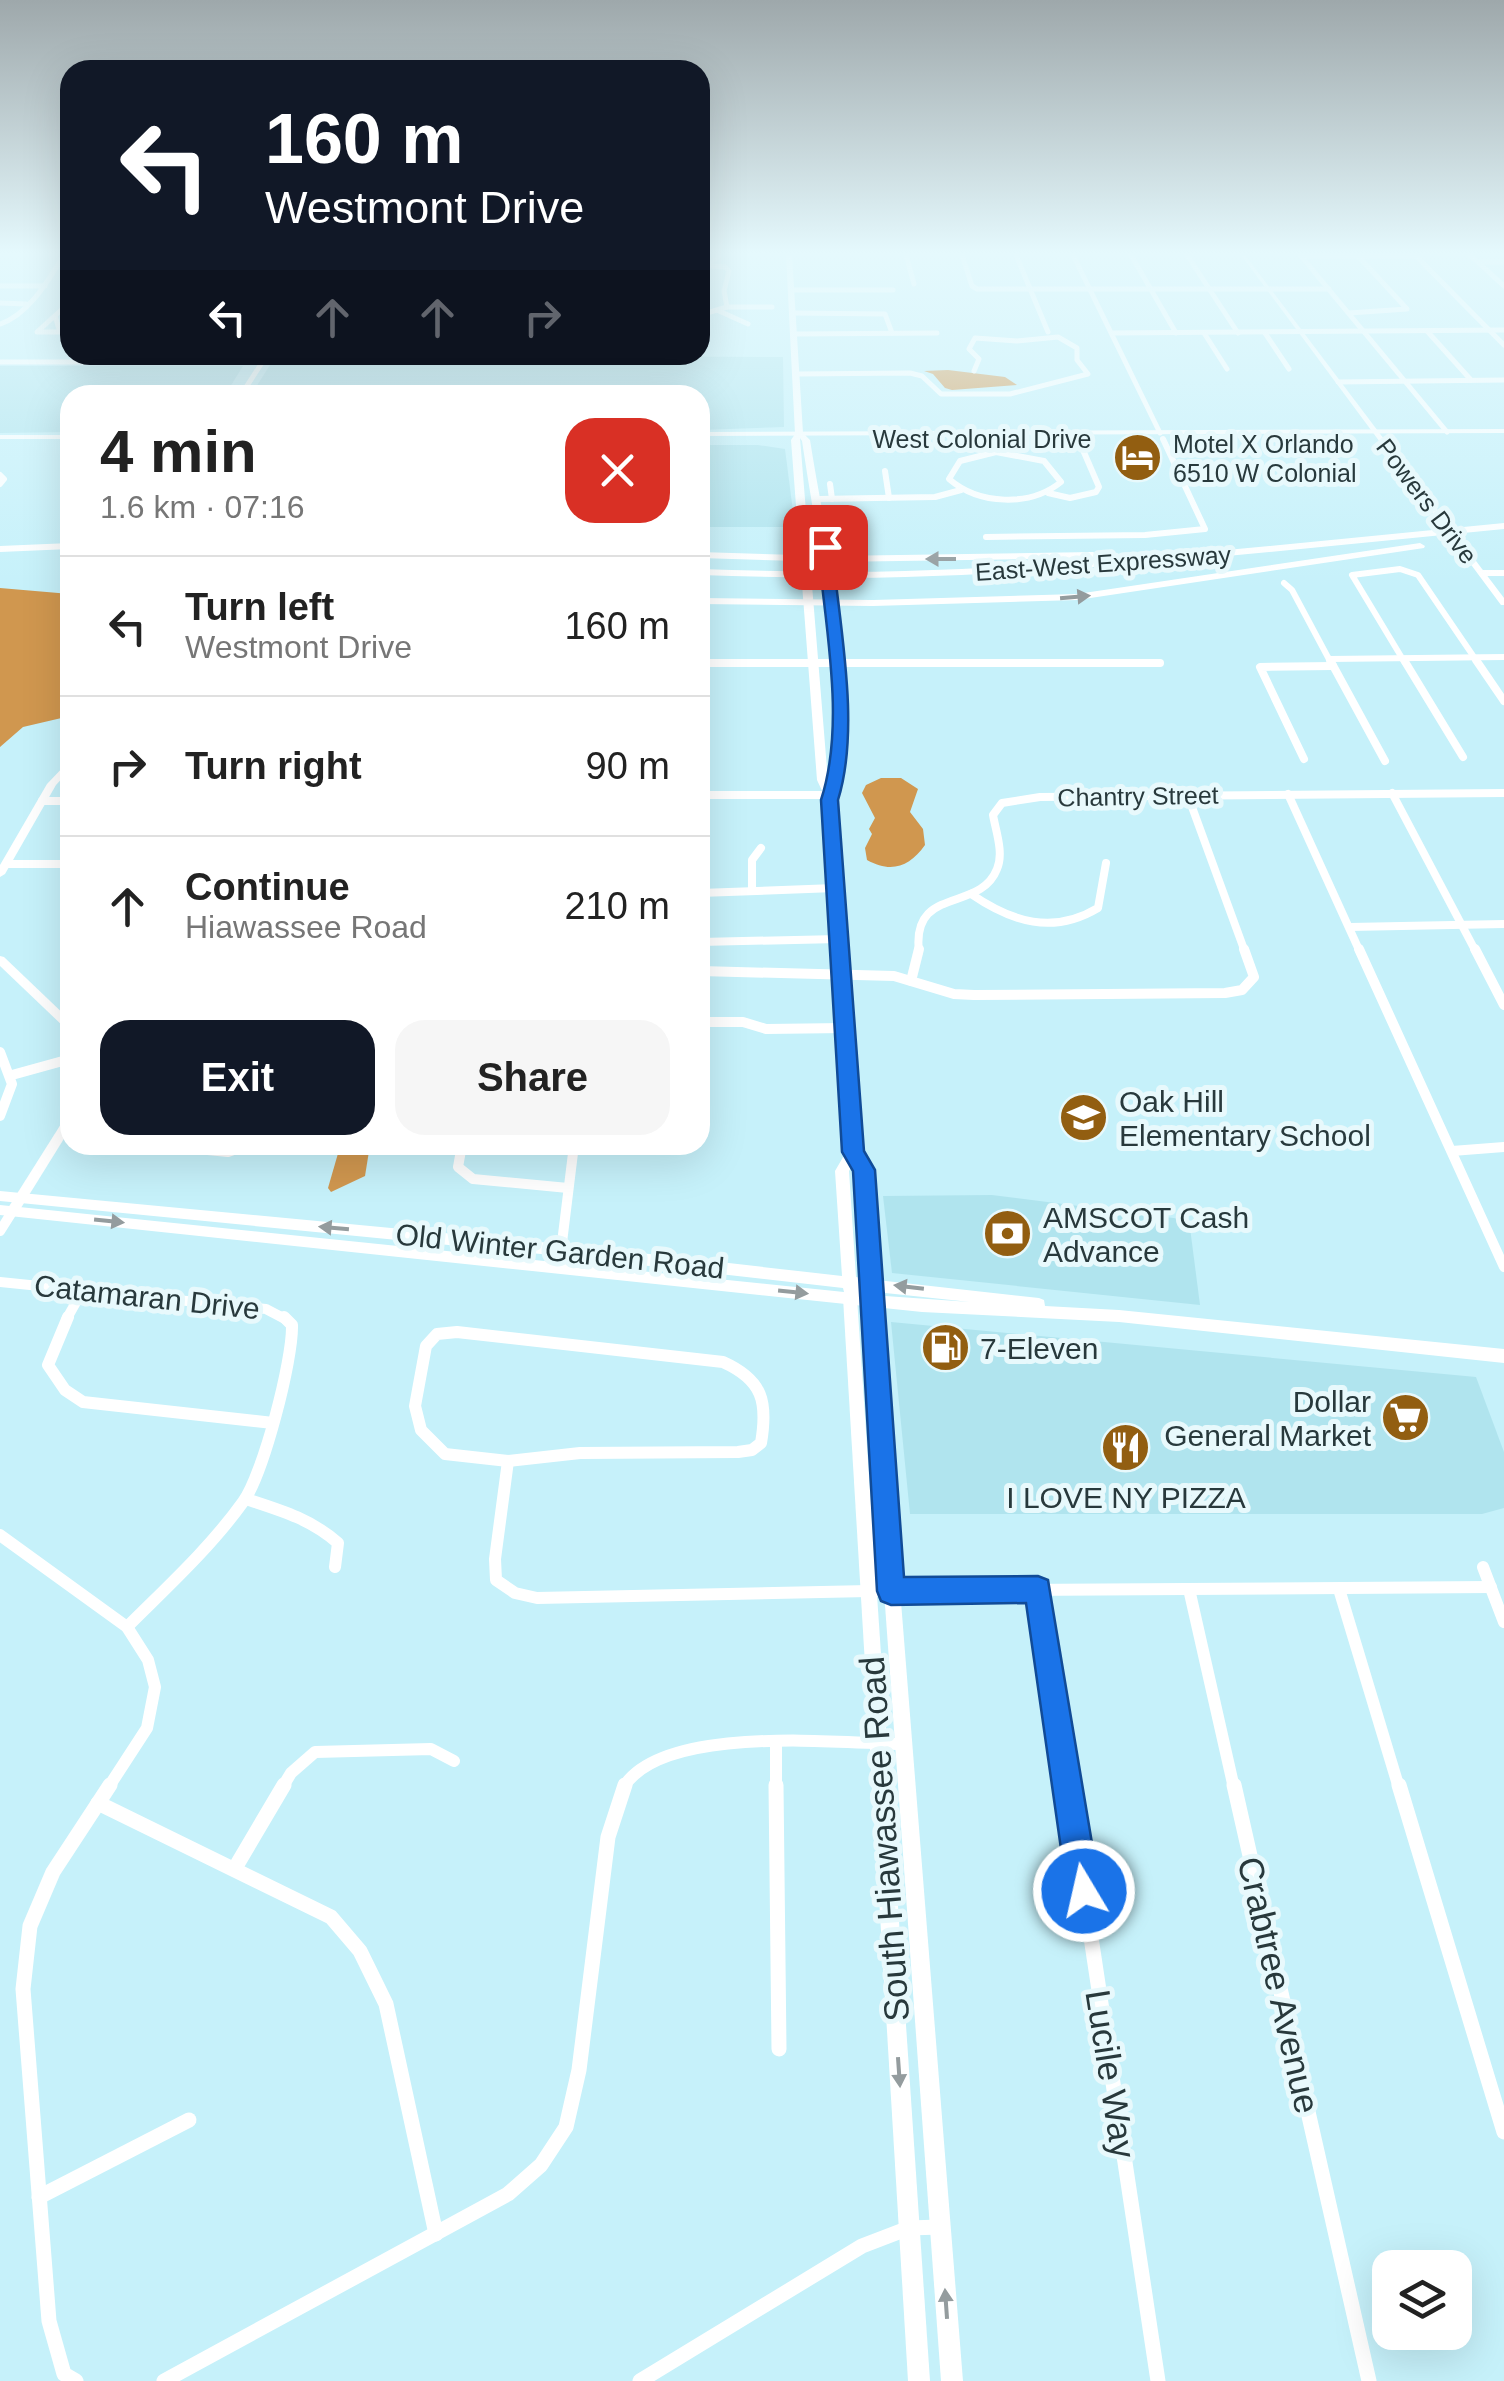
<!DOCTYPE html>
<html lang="en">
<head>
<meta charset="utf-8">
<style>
  :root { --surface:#fff; --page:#f6f6f6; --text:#222; --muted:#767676; --line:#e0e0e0; --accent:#111827 }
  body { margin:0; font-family:Arial,sans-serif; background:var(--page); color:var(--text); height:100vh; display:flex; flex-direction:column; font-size:38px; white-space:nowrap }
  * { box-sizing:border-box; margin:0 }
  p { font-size:32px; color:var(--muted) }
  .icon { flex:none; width:55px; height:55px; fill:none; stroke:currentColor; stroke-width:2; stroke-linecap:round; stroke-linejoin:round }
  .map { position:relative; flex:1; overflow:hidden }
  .panel { position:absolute; left:60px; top:385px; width:650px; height:770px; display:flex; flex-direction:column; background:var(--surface); border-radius:30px; box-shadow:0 10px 40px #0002 }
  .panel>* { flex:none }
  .banner { position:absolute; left:60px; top:60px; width:650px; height:305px; border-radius:30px; box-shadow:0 10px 40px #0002; background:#111827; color:#fff; overflow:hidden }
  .tools { position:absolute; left:1372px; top:2250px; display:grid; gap:20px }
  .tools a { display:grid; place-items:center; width:100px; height:100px; border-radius:20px; background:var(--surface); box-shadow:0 10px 40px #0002; font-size:50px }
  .pin { position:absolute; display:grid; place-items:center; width:85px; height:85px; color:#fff; margin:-42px; border-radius:20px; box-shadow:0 5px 15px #0006 }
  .me { position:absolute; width:110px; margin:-55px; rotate:351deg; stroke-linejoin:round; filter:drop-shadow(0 0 8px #0008) }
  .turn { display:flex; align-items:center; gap:35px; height:210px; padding:0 40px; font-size:45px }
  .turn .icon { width:130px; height:130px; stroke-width:2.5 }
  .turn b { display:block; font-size:70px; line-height:85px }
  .lanes { display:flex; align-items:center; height:95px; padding:0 40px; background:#0003; justify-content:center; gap:50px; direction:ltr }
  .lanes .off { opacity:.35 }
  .round { display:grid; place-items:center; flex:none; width:105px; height:105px; border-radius:30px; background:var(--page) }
  .head { display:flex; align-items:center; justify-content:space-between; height:170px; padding:0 40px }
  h1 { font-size:60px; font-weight:700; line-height:75px }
  .action { display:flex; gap:20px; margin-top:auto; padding:20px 40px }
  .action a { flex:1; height:115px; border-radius:30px; background:var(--accent); color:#fff; font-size:40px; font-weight:700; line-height:115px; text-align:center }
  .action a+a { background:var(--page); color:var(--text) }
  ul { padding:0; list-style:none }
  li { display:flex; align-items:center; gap:30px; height:140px; padding:0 40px; border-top:2px solid var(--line) }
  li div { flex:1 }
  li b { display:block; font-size:38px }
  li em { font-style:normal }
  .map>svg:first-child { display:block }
  .built { fill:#b0e4ee }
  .water { fill:#d0974f }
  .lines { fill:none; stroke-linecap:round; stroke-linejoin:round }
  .minor-far5 { stroke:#fff; stroke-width:5 }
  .minor-far4 { stroke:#fff; stroke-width:6 }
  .minor-far3 { stroke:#fff; stroke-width:8 }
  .minor-far2 { stroke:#fff; stroke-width:10 }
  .minor-far1 { stroke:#fff; stroke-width:12 }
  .minor { stroke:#fff; stroke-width:15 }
  .tertiary { fill:#fff; fill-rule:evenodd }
  .secondary { fill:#fff; fill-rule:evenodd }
  .trunk { fill:#fff; fill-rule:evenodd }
  .motorway { fill:#fff; fill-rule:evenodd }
  .oneway { fill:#949c9e }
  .route { fill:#1a73e8; stroke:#114b97; stroke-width:2.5 }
  .labels { text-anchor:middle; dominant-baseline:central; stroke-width:10; stroke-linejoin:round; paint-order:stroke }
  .far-street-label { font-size:25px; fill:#28393c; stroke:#e8f9fc }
  .far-poi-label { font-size:25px; fill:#28393c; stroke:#e8f9fc; text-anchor:start }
  .poi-label { font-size:30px; fill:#28393c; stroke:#e8f9fc; text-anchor:start }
  .street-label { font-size:30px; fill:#28393c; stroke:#e8f9fc }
  .near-street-label { font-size:35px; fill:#28393c; stroke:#e8f9fc }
</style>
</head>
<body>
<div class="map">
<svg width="1504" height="2381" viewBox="0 0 1504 2381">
  <rect width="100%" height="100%" fill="#c6f1fa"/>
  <!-- built -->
  <g class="built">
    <polygon points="399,355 783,357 784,427 700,430 700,395 251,395 275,357"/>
    <polygon points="0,366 243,366 225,395 70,395 70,432 0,433"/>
    <polygon points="758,445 785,449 795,527 700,527 700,445"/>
    <polygon points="992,1195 1189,1220 1200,1305 892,1273 883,1196"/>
    <polygon points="891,1322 1476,1377 1504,1452 1504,1508 1482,1514 910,1514"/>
  </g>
  <!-- water -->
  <g class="water">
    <polygon points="948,370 1005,377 1017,385 952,390 945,388 933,374 924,371"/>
    <polygon points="0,588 70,594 70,716 23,727 0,747"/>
    <path d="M881,778H901L918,789L910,812L923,829L925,845C910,866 892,874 867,860L865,848L872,834L869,829L875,818L862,793L866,785Z"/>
    <polygon points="347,1145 370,1145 365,1176 331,1192 328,1188 339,1150"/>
  </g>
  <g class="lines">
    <!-- minor-far5 -->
    <g class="minor-far5">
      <polyline points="906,255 914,284"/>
      <polyline points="962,255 972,286 977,289 1329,289"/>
      <polyline points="1016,255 1048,332"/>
      <polyline points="1073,255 1160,433"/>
      <polyline points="1131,255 1176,333"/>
      <polyline points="1187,255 1238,333"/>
      <polyline points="1470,255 1504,286"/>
      <polyline points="1301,256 1447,432"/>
      <polyline points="1302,256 1416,256 1504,345"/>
      <polyline points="1478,262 1504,262"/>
      <polyline points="700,265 725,267"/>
      <polyline points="0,286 45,286"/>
      <polyline points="792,290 893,290"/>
      <polyline points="0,303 26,304"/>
      <polyline points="727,307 772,307"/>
      <polyline points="719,311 748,324"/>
      <polyline points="793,313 885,314 892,333"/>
      <polyline points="1349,313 1407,309 1359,257"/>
      <polyline points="700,315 727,307 724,291 729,271 725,267"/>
      <polyline points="55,316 60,332 37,332 70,302"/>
      <path d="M0,324C29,315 49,279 64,255"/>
      <polyline points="1427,331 1471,380"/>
      <polyline points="1112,333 1504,330"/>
      <polyline points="1204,333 1227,369"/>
      <polyline points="1265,333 1289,369"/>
      <polyline points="795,334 937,333"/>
      <polyline points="0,362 227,362 232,355"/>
      <polyline points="797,374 910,373 922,376 941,394 1010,394 1088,374 1077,360 1077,348 1058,337 1017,341 975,338 969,349 979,359 974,371"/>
      <polyline points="1338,382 1504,380"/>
    </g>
    <!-- minor-far4 -->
    <g class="minor-far4">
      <path d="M996,452L1044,461L1061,482C1030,507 979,505 949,479L960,461Z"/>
      <polyline points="885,471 889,498"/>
      <polyline points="0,475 4,479 0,484"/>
      <polyline points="830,484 832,499"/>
      <polyline points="1048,493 1070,498 1096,492 1099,487 1083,450"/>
      <polyline points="817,499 935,497 961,490"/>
      <polyline points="986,537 1145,535 1205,529 1163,439"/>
      <polyline points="1482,573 1504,573"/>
      <polyline points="1284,583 1292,590 1331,663"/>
      <polyline points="1329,659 1504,657"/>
      <polyline points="1405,663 1352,575 1400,569 1418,575 1478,663"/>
    </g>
    <!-- minor-far3 -->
    <g class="minor-far3">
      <polyline points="1330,660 1385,761"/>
      <polyline points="1404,660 1463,757"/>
      <polyline points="1476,660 1504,701"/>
      <polyline points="700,663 1160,663"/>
      <polyline points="1304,759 1260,667 1333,666"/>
      <polyline points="1392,793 1476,952"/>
      <polyline points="1288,794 1360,952"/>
      <polyline points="700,795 829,795"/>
      <polyline points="1188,796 1245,952"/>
      <polyline points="42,801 70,801"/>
      <polyline points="6,864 70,864"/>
      <polyline points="752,889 752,860 761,848"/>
      <polyline points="700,893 835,888"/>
      <path d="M971,894C1012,922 1053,935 1098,908L1106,863"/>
      <polyline points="1350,927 1504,924"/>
      <polyline points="700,942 839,939"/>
      <path d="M919,952C911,885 980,913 997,869C1004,853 996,832 993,815L1002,803L1040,797L1504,793"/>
    </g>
    <!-- minor-far2 -->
    <g class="minor-far2">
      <polyline points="1359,949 1504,1267"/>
      <polyline points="1475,949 1504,1005"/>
      <polyline points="700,971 894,976 954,994 974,995 1225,993 1242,990 1254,977 1244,949"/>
      <polyline points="911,981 919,949"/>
      <polyline points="700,1022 743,1022 766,1029 845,1028"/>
      <polyline points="0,1052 12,1084 0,1116"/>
      <polyline points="12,1075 70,1059"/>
      <polyline points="156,1145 228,1152 248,1145"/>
      <polyline points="462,1145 458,1167 473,1179 568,1188"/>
      <polyline points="1452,1151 1504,1147"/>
      <polyline points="0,1231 12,1212"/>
      <polyline points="559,1267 574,1145"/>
      <polyline points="0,1282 266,1309 287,1320"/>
      <polyline points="66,1320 84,1288"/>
    </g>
    <!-- minor-far1 -->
    <g class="minor-far1">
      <polyline points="68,1317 48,1365 65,1390 83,1402 273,1423"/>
      <path d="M457,1332L723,1362C763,1380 768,1402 761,1443L752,1450L738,1452L580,1453L508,1461L445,1454L421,1430L415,1406L426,1346L437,1334Z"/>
      <polyline points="508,1461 495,1559 496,1580 515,1593 537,1598 869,1591 1491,1587"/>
      <path d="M246,1499C280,1510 311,1519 338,1543L335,1567"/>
      <polyline points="0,1535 127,1627 148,1660 155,1687 147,1728 108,1788"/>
      <polyline points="1483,1567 1504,1622"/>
      <polyline points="1189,1589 1234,1788"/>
      <polyline points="1339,1589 1399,1788"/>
      <polyline points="1038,1590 1068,1788"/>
      <path d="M127,1627C167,1587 210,1548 243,1502C263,1475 293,1360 292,1325L284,1317"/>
      <polyline points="776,1744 776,1788"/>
      <polyline points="282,1788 291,1773 315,1752 431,1749 454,1761"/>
      <path d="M623,1788C661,1724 837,1743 903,1744"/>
    </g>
    <!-- minor -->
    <g class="minor">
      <polyline points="776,1785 779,2049"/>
      <polyline points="1068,1785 1158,2381"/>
      <polyline points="1234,1785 1369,2381"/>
      <polyline points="1399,1785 1504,2132"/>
      <polyline points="98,1803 331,1917 360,1951 386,2004 436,2234"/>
      <polyline points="235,1868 284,1785"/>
      <polyline points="39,2197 189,2120"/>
      <polyline points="76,2381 64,2374 49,2321 23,1989 30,1926 53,1872 110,1785"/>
      <polyline points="164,2381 508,2194 541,2165 566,2127 579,2070 608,1837 625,1785"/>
      <polyline points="640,2381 862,2246 909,2228 940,2227"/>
    </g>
    <!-- tertiary -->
    <g class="tertiary">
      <polygon points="717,255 723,255 700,275 700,270"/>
      <polygon points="1241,255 1245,255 1504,598 1504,605 1501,605"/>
      <polygon points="264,355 270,355 244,395 238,395"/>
      <polygon points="70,762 70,770 56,785 5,874 0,877 0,865 47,784 67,763"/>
      <polygon points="0,956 4,957 70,1020 70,1030 66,1029 0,966"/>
      <polygon points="70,1115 70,1129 16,1216 8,1216 6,1212 8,1208 66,1116"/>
      <polygon points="850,1292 855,1294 857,1298 930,2381 908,2381 843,1298 845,1294"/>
      <polygon points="870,1294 875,1296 877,1300 963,2381 941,2381 863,1300 865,1296"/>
    </g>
    <!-- secondary -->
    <path class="secondary" d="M786,255H792L803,433L810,440C826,542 855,654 844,757C842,770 838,783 834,795L860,1152L871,1170L877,1280L1039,1298L1044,1300L1045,1306L1119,1310L1504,1349V1363L1119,1322L922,1312L0,1215V1205L844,1292L843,1288L561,1256L0,1201V1191L561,1244L842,1276L835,1171L846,1152L824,795L817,780L791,440L795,434ZM800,438L802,441C812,508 825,574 832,642C836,688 840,736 828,781ZM853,1164L857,1170L862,1278L856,1277L849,1171ZM876,1292L970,1302L871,1295Z"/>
    <!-- trunk -->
    <g class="trunk">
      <polygon points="1504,429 1504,433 700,436 700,432"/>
      <rect x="0" y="435" width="70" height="4"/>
    </g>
    <!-- motorway -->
    <g class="motorway">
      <path d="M1504,523V529C1305,548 1106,571 905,577C837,579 768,577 700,575V569C768,571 837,573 905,571C1106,565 1305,542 1504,523Z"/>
      <polygon points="70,543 70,549 0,552 0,546"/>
      <polygon points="1420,543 1425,546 1424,548 1077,600 873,606 700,604 700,598 873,600 1077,594"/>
      <polygon points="700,552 832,556 1093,552 1098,555 1093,558 832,562 700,558"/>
    </g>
  </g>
  <!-- one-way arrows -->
  <defs><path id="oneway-solid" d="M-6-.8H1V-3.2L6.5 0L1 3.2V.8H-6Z" transform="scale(2.5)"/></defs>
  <g class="oneway">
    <use href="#oneway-solid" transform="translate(941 559) rotate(180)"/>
    <use href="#oneway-solid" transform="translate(1075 597) rotate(-5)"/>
    <use href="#oneway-solid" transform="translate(109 1221) rotate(6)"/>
    <use href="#oneway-solid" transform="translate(334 1228) rotate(-175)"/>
    <use href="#oneway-solid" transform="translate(909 1287) rotate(-173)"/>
    <use href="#oneway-solid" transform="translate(793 1292) rotate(6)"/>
    <use href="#oneway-solid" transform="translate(899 2072) rotate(86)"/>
    <use href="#oneway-solid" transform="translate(946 2304) rotate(-94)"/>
  </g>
  <!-- sky -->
  <linearGradient id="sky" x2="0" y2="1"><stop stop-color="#9ea8ab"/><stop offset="0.43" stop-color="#e5f9fd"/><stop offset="1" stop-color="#e5f9fd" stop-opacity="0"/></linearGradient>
  <rect width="1504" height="588" fill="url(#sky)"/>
  <!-- route -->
  <path class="route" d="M825,543L832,547C839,624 861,726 838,800L864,1151L875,1170L904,1577L1038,1576L1048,1580L1100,1891L1095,1903L1084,1907L1072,1903L1067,1891L1026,1603L891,1605L881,1601L877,1591L853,1171L842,1152L821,800C846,723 825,627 818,547Z"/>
  <!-- icons -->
  <defs>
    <symbol id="hotel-disc" viewBox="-11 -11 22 22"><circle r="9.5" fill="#925e11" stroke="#e8f9fc"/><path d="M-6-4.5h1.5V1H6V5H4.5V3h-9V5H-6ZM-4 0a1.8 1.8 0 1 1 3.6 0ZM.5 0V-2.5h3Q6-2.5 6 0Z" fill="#fff"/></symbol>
    <symbol id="school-disc" viewBox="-11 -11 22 22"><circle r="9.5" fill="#925e11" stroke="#e8f9fc"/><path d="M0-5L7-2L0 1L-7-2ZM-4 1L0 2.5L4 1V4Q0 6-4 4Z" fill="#fff"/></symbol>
    <symbol id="bank-disc" viewBox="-11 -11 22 22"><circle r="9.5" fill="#925e11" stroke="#e8f9fc"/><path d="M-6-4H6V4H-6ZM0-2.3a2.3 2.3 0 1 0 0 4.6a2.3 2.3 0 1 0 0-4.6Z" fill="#fff"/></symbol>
    <symbol id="fuel-disc" viewBox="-11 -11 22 22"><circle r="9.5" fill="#925e11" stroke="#e8f9fc"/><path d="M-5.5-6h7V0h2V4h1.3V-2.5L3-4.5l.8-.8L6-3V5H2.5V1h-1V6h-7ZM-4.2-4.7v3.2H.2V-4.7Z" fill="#fff"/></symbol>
    <symbol id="supermarket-disc" viewBox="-11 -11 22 22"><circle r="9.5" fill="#925e11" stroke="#e8f9fc"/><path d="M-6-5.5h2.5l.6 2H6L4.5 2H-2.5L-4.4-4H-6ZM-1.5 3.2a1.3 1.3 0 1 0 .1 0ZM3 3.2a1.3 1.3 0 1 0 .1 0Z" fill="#fff"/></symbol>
    <symbol id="restaurant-disc" viewBox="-11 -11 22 22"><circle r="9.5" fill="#925e11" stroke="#e8f9fc"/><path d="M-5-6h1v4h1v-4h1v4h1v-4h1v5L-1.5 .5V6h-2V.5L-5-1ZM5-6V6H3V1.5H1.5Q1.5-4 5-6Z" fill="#fff"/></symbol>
  </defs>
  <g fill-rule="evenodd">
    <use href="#hotel-disc" x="1110" y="430" width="55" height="55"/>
    <use href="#school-disc" x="1056" y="1090" width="55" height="55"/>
    <use href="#bank-disc" x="980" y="1206" width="55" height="55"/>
    <use href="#fuel-disc" x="918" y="1320" width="55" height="55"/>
    <use href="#supermarket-disc" x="1378" y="1390" width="55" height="55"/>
    <use href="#restaurant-disc" x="1098" y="1420" width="55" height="55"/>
  </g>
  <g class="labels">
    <!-- far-street labels -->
    <g class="far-street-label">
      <text x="982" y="439">West Colonial Drive</text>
      <text transform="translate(1427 501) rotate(53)">Powers Drive</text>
      <text transform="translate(1103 563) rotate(-4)">East-West Expressway</text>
      <text transform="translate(1138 796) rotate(-1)">Chantry Street</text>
    </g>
    <!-- far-poi labels -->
    <g class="far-poi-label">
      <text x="1173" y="444">Motel X Orlando<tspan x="1173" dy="29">6510 W Colonial</tspan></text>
    </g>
    <!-- poi labels -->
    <g class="poi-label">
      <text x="1119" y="1101">Oak Hill<tspan x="1119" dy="34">Elementary School</tspan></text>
      <text x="1043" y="1217">AMSCOT Cash<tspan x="1043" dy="34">Advance</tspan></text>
      <text x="980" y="1348">7-Eleven</text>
      <text x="1371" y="1401" text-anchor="end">Dollar<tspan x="1371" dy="34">General Market</tspan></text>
      <text x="1126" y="1497" text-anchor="middle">I LOVE NY PIZZA</text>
    </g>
    <!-- street labels -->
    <g class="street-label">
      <text transform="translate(560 1251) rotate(6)">Old Winter Garden Road</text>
      <text transform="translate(147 1297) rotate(6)">Catamaran Drive</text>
    </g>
    <!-- near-street labels -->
    <g class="near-street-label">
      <text transform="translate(884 1839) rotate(-94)">South Hiawassee Road</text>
      <text transform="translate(1279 1985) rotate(77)">Crabtree Avenue</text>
      <text transform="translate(1111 2074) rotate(81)">Lucile Way</text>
    </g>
  </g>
</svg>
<div class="tools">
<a><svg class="icon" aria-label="layers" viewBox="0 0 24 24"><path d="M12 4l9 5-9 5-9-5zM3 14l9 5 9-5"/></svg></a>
</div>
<div class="pin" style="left:825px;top:547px;background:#d93025"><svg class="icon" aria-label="arrive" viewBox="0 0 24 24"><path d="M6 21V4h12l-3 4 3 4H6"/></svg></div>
<svg class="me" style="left:1084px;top:1891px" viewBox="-20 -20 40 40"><circle r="17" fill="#1a73e8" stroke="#fff" stroke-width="3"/><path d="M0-11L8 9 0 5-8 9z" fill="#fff"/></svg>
<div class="banner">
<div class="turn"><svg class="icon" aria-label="left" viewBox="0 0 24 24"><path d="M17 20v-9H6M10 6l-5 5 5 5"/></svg><div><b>160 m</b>Westmont Drive</div></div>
<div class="lanes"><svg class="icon" aria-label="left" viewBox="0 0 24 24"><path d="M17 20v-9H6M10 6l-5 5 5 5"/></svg><svg class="icon off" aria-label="ahead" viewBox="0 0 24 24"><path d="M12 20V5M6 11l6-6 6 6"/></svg><svg class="icon off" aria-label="ahead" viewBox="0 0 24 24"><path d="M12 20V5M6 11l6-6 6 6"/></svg><svg class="icon off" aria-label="right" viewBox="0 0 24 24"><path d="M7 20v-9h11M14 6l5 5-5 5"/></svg></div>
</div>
<section class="panel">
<div class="head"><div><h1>4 min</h1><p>1.6 km · 07:16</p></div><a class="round" style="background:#d93025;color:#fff"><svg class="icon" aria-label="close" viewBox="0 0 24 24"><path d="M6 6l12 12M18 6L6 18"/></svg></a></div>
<ul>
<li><svg class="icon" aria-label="left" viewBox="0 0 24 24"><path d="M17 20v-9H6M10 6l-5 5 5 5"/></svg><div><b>Turn left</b><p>Westmont Drive</p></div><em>160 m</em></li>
<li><svg class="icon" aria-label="right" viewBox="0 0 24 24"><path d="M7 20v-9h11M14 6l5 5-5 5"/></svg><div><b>Turn right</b></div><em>90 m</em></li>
<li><svg class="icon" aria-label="ahead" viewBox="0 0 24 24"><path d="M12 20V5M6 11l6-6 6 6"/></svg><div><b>Continue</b><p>Hiawassee Road</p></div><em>210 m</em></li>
</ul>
<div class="action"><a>Exit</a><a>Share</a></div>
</section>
</div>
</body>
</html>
